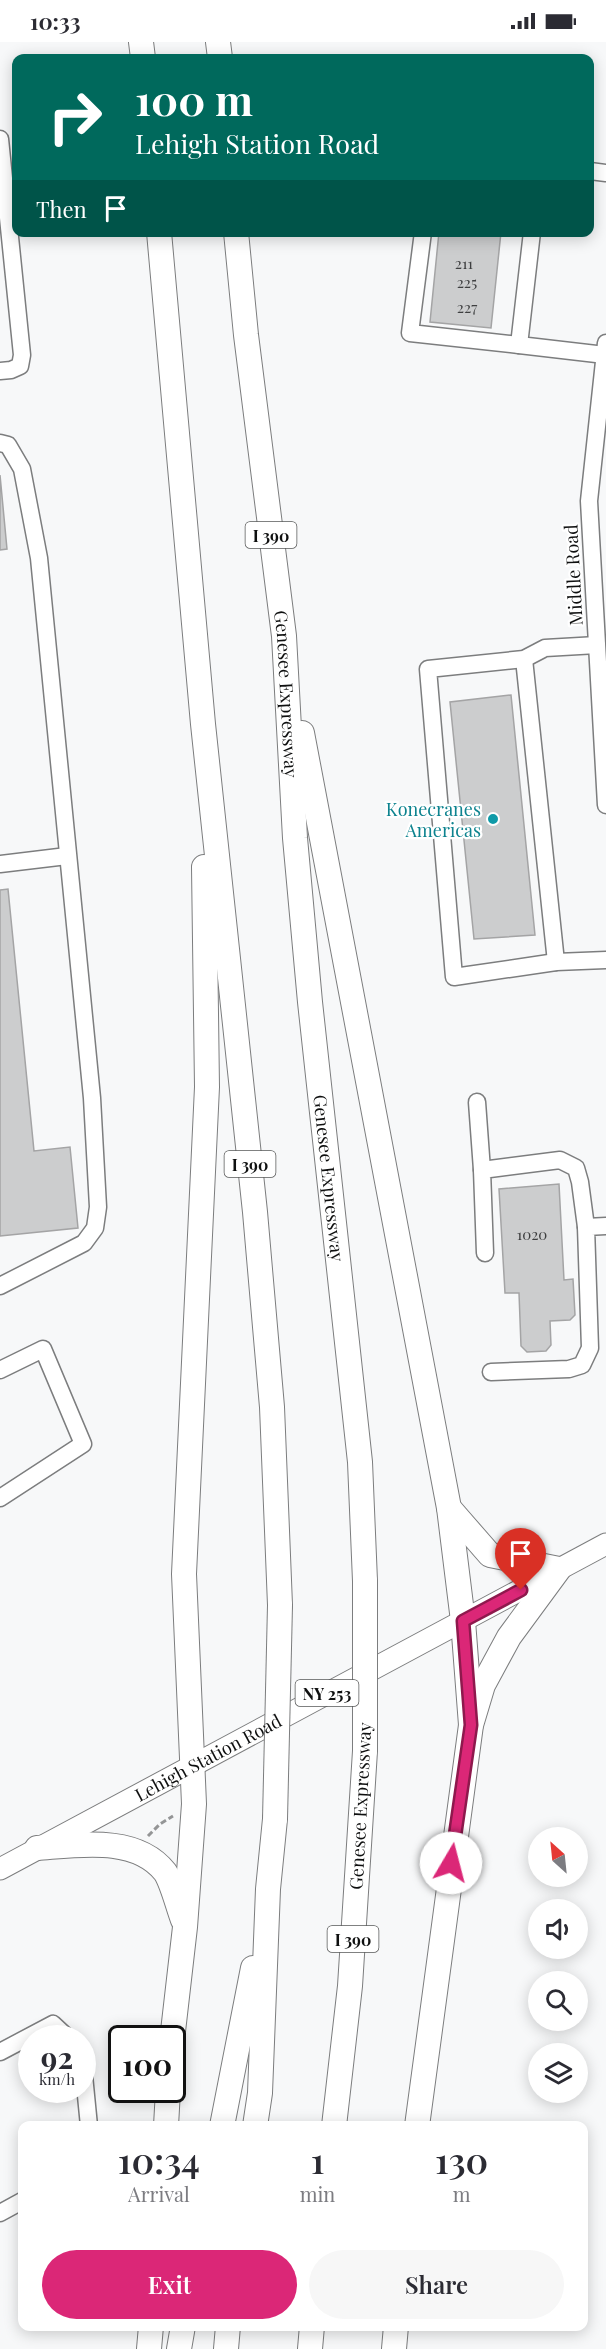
<!DOCTYPE html>
<html lang="en">
<head>
<meta charset="utf-8">
<style>
  :root { --surface:#fff; --page:#f7f7f7; --text:#2b2b33; --muted:#7c7c81; --accent:#db2777 }
  body { margin:0; font-family:"Playfair Display",serif; background:var(--page); color:var(--text); height:100vh; display:flex; flex-direction:column; font-size:22px; white-space:nowrap }
  * { box-sizing:border-box; margin:0 }
  p { font-size:20px; color:var(--muted) }
  .icon { flex:none; width:33px; height:33px; fill:none; stroke:currentColor; stroke-width:2; stroke-linecap:round; stroke-linejoin:round }
  .map { position:relative; flex:1; overflow:hidden }
  .side { position:absolute; left:18px; top:2079px; width:570px; height:210px; display:flex; flex-direction:column; background:var(--surface); border-radius:12px; box-shadow:0 3px 15px #0003 }
  .side>* { flex:none }
  .top-card { position:absolute; left:12px; top:12px; width:582px; height:183px; border-radius:12px; box-shadow:0 3px 15px #0003; background:#00695c; color:#fff; overflow:hidden }
  .needle { width:39px; rotate:333deg }
  .tools { position:absolute; left:528px; top:1785px; display:grid; gap:12px }
  .tools a { display:grid; place-items:center; width:60px; height:60px; border-radius:50%; background:var(--surface); box-shadow:0 3px 15px #0003; font-size:30px }
  .speed { position:absolute; left:18px; top:1983px; display:flex; gap:12px; font-size:30px; font-weight:700; text-align:center }
  .speed>* { display:grid; place-content:center; width:78px; height:78px; border-radius:50%; background:var(--surface); box-shadow:0 3px 15px #0003; line-height:1 }
  .speed small { font-size:15px; font-weight:400 }
  .speed .limit { border:3px solid #111; border-radius:9px; background:#fff; color:#111 }
  .pin { position:absolute; display:grid; place-items:center; width:51px; height:51px; color:#fff; margin:-62px -26px; border-radius:50% 50% 50% 0; rotate:-45deg; box-shadow:0 0 6px #0007 }
  .pin .icon { rotate:45deg }
  .me { position:absolute; width:66px; margin:-33px; rotate:8deg; stroke-linejoin:round; filter:drop-shadow(0 0 4px #0008) }
  .turn { display:flex; align-items:center; gap:21px; height:126px; padding:0 24px; font-size:27px }
  .turn .icon { width:78px; height:78px; stroke-width:2.5 }
  .turn b { display:block; font-size:42px; line-height:51px }
  .then { display:flex; align-items:center; height:57px; padding:0 24px; background:#0003; gap:12px; font-size:22px }
  .eta { display:flex; justify-content:space-evenly; align-items:center; height:102px; text-align:center }
  .eta b { font-size:36px; font-weight:600; line-height:42px }
  .action { display:flex; gap:12px; margin-top:auto; padding:12px 24px }
  .action a { flex:1; height:69px; border-radius:36px; background:var(--accent); color:#fff; font-size:24px; font-weight:600; line-height:69px; text-align:center }
  .action a+a { background:var(--page); color:var(--text) }
  .status { display:flex; justify-content:space-between; align-items:center; height:42px; padding:0 30px; background:var(--surface); direction:ltr }
  .status svg { height:16px; fill:currentColor }
  .map>svg:first-child { display:block }
  .building { fill:#cccdce; stroke:#a4a4a5; stroke-width:1.5 }
  .lines { fill:none; stroke-linecap:round; stroke-linejoin:round }
  .minor-casing { stroke:#7c7d7e; stroke-width:19 }
  .major-casing { stroke:#7c7d7e; stroke-width:23 }
  .highway-casing { stroke:#7c7d7e; stroke-width:26 }
  .path { stroke:#949596; stroke-width:3; stroke-dasharray:6 3; stroke-linecap:butt }
  .minor { stroke:#fff; stroke-width:16 }
  .major { stroke:#fff; stroke-width:21 }
  .highway { stroke:#fff; stroke-width:24 }
  .highway-bridge-casing { stroke:#7c7d7e; stroke-width:26; stroke-linecap:butt }
  .highway-bridge { stroke:#fff; stroke-width:24 }
  .route-casing { stroke:#8e194d; stroke-width:15 }
  .route { stroke:#db2777; stroke-width:10 }
  .culture-dot { fill:#0f9aa8; stroke:#fff; stroke-width:2 }
  .labels { text-anchor:middle; dominant-baseline:central; stroke-width:4.5; stroke-linejoin:round; paint-order:stroke }
  .number-label { font-size:15px; fill:#3e3f40 }
  .shield { fill:#fff; stroke:#575858; stroke-width:1.5 }
  .shield-label { font-size:16px; font-weight:bold; fill:#0f1010 }
  .street-label { font-size:18px; fill:#0f1010; stroke:#fff }
  .culture-label { font-size:18px; fill:#0d838f; stroke:#fff; text-anchor:end }
</style>
</head>
<body>
<div class="status"><b>10:33</b><svg viewBox="0 0 49 12"><path d="M0 12V9h3v3zM5 12V6h3v6zM10 12V3h3v9zM15 12V0h3v12zM26 1h20v11H26zM47 4h2v5h-2z"/></svg></div>
<div class="map">
<svg width="606" height="2307" viewBox="0 0 606 2307">
  <rect width="100%" height="100%" fill="#f7f8f9"/>
  <!-- building -->
  <g class="building">
    <polygon points="439,190 501,190 491,286 430,280"/>
    <polygon points="0,433 7,507 0,508"/>
    <polygon points="511,653 535,893 474,897 450,660"/>
    <polygon points="8,847 34,1109 70,1105 78,1186 0,1194 0,848"/>
    <polygon points="559,1142 564,1238 573,1237 575,1273 570,1278 550,1279 551,1303 546,1309 527,1310 521,1304 519,1251 505,1251 499,1147"/>
  </g>
  <g class="lines">
    <defs>
      <g id="minor">
        <polyline points="0,97 22,313 20,324 11,328 0,329"/>
        <polyline points="590,129 606,131"/>
        <polyline points="423,190 410,291 519,303"/>
        <polyline points="532,190 519,303 605,313"/>
        <polyline points="606,301 589,459 606,763"/>
        <polyline points="0,401 8,403 22,427 39,516 92,1056 98,1165 95,1186 84,1201 0,1244"/>
        <polyline points="597,603 545,606 524,617 428,627 454,935 556,920 606,918"/>
        <polyline points="524,617 556,920"/>
        <polyline points="0,822 67,814"/>
        <polyline points="477,1060 482,1128"/>
        <polyline points="485,1211 482,1128 560,1118 576,1126 580,1140 586,1185"/>
        <polyline points="0,1328 43,1307 83,1402 0,1456"/>
        <polyline points="491,1330 569,1327 582,1323 590,1306 586,1185 606,1184"/>
        <polyline points="0,2010 53,1982 68,1996"/>
        <polyline points="82,2013 89,2084"/>
        <polyline points="0,2171 22,2159"/>
      </g>
      <g id="major">
        <path id="s1" d="M0,1827L606,1502"/>
      </g>
      <g id="highway">
        <polyline points="141,0 143,16"/>
        <polyline points="218,0 220,16"/>
        <polyline points="159,190 203,682 255,1170 272,1365 280,1563"/>
        <path id="s2" d="M236,190L246,293L284,594L295,796L310,960L360,1420L365,1539"/>
        <polyline points="302,691 449,1466 463,1579 471,1683"/>
        <path d="M37,1806C78,1803 136,1793 165,1830C172,1840 178,1865 183,1878"/>
        <polyline points="172,1998 185,1885 194,1762 184,1532 207,1045 204,825"/>
        <polyline points="166,2084 168,2048"/>
        <polyline points="222,2084 253,1926"/>
        <polyline points="255,2084 260,2051 268,1847 275,1777"/>
        <polyline points="334,2084 350,1944 365,1709"/>
        <polyline points="417,2084 471,1683 483,1643 509,1595 559,1527 490,1513 449,1466"/>
        <polyline points="149,2307 151,2284"/>
        <polyline points="179,2307 183,2284"/>
        <polyline points="226,2307 228,2284"/>
        <polyline points="310,2307 312,2284"/>
        <polyline points="394,2307 396,2284"/>
      </g>
    </defs>
    <!-- minor casing -->
    <use href="#minor" class="minor-casing"/>
    <!-- major casing -->
    <use href="#major" class="major-casing"/>
    <!-- highway casing -->
    <use href="#highway" class="highway-casing"/>
    <!-- path -->
    <polyline class="path" points="148,1794 160,1782 173,1774"/>
    <!-- minor -->
    <use href="#minor" class="minor"/>
    <!-- major -->
    <use href="#major" class="major"/>
    <!-- highway -->
    <use href="#highway" class="highway"/>
    <defs>
      <g id="highway-bridge">
        <polyline points="365,1709 365,1539"/>
        <polyline points="275,1777 280,1563"/>
      </g>
    </defs>
    <!-- highway-bridge casing -->
    <use href="#highway-bridge" class="highway-bridge-casing"/>
    <!-- highway-bridge -->
    <use href="#highway-bridge" class="highway-bridge"/>
  </g>
  <g class="lines">
    <defs>
      <polyline id="route" points="451,1821 471,1683 463,1579 521,1548"/>
    </defs>
    <!-- route casing -->
    <use href="#route" class="route-casing"/>
    <!-- route -->
    <use href="#route" class="route"/>
  </g>
  <!-- markers -->
  <circle class="culture-dot" cx="493" cy="777" r="6"/>
  <g class="labels">
    <!-- number labels -->
    <g class="number-label">
      <text x="464" y="221">211</text>
      <text x="467" y="240">225</text>
      <text x="467" y="265">227</text>
      <text x="532" y="1192">1020</text>
    </g>
    <!-- shield labels -->
    <g class="shield">
      <rect x="245.5" y="480" width="51" height="26" rx="4.5"/>
      <rect x="224.5" y="1109" width="51" height="26" rx="4.5"/>
      <rect x="295.5" y="1638" width="63" height="26" rx="4.5"/>
      <rect x="327.5" y="1884" width="51" height="26" rx="4.5"/>
    </g>
    <g class="shield-label">
      <text x="271" y="493">I 390</text>
      <text x="250" y="1122">I 390</text>
      <text x="327" y="1651">NY 253</text>
      <text x="353" y="1897">I 390</text>
    </g>
    <!-- street labels -->
    <g class="street-label">
      <text transform="translate(573 533) rotate(-93)">Middle Road</text>
      <text stroke="none"><textPath href="#s2" startOffset="465">Genesee Expressway</textPath></text>
      <text stroke="none"><textPath href="#s2" startOffset="951">Genesee Expressway</textPath></text>
      <text stroke="none"><textPath href="#s1" startOffset="236">Lehigh Station Road</textPath></text>
      <text transform="translate(360 1764) rotate(-87)">Genesee Expressway</text>
    </g>
    <!-- culture labels -->
    <g class="culture-label">
      <text x="481" y="767">Konecranes<tspan x="481" dy="21">Americas</tspan></text>
    </g>
  </g>
</svg>
<div class="tools">
<a><svg class="needle" viewBox="-14 -14 28 28"><path d="M0-13l5 13h-10z" fill="#e53935"/><path d="M0 13l5-13h-10z" fill="#7c7c81"/></svg></a>
<a><svg class="icon" aria-label="sound" viewBox="0 0 24 24"><path d="M4 9h4l5-4v14l-5-4H4zM17 9q2 3 0 6"/></svg></a>
<a><svg class="icon" aria-label="search" viewBox="0 0 24 24"><circle cx="10" cy="10" r="6"/><path d="M15 15l6 6"/></svg></a>
<a><svg class="icon" aria-label="layers" viewBox="0 0 24 24"><path d="M12 4l9 5-9 5-9-5zM3 14l9 5 9-5"/></svg></a>
</div>
<div class="speed"><div>92<small>km/h</small></div><div class="limit">100</div></div>
<div class="pin" style="left:521px;top:1548px;background:#d93025"><svg class="icon" aria-label="arrive" viewBox="0 0 24 24"><path d="M6 21V4h12l-3 4 3 4H6"/></svg></div>
<svg class="me" style="left:451px;top:1821px" viewBox="-20 -20 40 40"><circle r="19" fill="#fff"/><path d="M0-13L10 11 0 6-10 11z" fill="#db2777"/></svg>
<div class="top-card">
<div class="turn"><svg class="icon" aria-label="right" viewBox="0 0 24 24"><path d="M7 20v-9h11M14 6l5 5-5 5"/></svg><div><b>100 m</b>Lehigh Station Road</div></div>
<div class="then">Then<svg class="icon" aria-label="arrive" viewBox="0 0 24 24"><path d="M6 21V4h12l-3 4 3 4H6"/></svg></div>
</div>
<section class="side">
<div class="eta">
<div><b>10:34</b><p>Arrival</p></div>
<div><b>1</b><p>min</p></div>
<div><b>130</b><p>m</p></div>
</div>
<div class="action"><a>Exit</a><a>Share</a></div>
</section>
</div>
</body>
</html>
